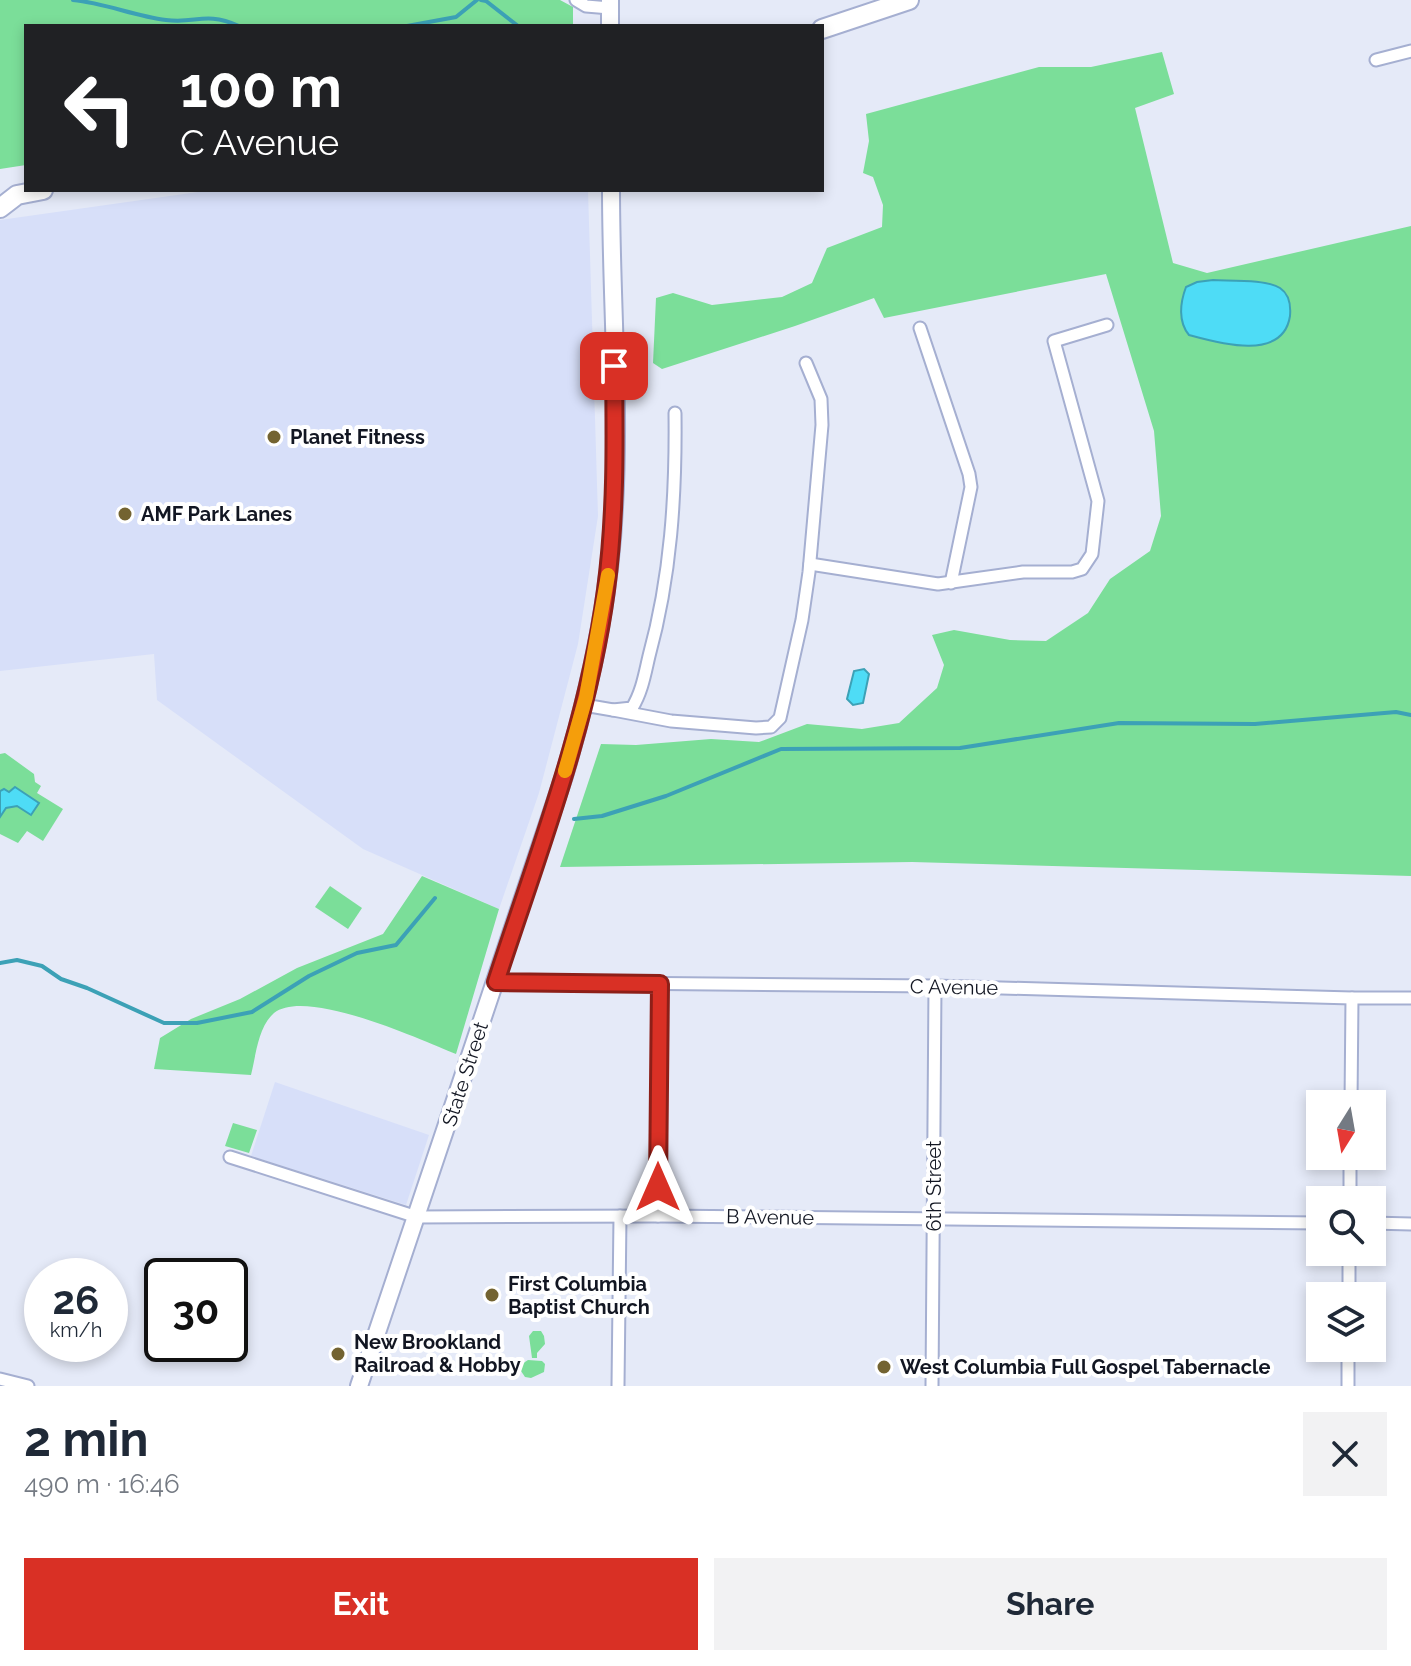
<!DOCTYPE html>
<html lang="en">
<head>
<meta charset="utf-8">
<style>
  :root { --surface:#fff; --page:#f2f2f3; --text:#1f2937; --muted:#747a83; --accent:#d93025 }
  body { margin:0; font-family:Raleway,sans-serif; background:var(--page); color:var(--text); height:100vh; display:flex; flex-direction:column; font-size:30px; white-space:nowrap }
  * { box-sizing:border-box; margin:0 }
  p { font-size:26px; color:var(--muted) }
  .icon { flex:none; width:44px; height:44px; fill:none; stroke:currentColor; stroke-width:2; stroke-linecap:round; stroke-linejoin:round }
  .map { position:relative; height:1386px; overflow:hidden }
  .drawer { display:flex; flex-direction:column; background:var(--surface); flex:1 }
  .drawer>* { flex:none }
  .guide { position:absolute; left:24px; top:24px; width:800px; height:168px; border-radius:0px; box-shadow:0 4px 12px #0003; background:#202124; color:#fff; overflow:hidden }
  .needle { width:52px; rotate:191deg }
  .controls { position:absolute; left:1306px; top:1090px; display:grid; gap:16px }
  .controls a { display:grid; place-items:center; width:80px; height:80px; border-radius:0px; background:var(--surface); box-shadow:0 4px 12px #0003; font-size:40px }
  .speed { position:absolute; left:24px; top:1258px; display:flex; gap:16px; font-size:40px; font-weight:700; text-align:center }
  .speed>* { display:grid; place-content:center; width:104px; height:104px; border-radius:50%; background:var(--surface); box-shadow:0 4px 12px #0003; line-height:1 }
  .speed small { font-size:20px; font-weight:400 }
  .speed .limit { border:4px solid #111; border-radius:12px; background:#fff; color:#111 }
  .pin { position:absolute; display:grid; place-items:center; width:68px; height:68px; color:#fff; margin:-34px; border-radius:16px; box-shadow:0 4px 12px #0006 }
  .me { position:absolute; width:88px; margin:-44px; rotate:0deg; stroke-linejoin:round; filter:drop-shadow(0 0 6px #0008) }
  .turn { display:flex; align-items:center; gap:28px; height:168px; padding:0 24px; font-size:36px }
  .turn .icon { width:104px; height:104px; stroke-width:2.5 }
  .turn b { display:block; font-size:56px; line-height:68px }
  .round { display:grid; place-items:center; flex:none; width:84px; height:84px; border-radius:0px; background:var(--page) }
  .headline { display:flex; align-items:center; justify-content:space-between; height:136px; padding:0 24px }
  h1 { font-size:48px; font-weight:700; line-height:60px }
  .primary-button { display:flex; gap:16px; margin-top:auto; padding:16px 24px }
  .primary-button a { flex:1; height:92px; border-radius:0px; background:var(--accent); color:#fff; font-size:32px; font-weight:700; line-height:92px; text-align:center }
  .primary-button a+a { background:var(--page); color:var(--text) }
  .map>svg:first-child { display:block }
  .built { fill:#d7dff9 }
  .green { fill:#7bde99 }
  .water { fill:#4edcf6; stroke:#3ca1b6; stroke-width:2 }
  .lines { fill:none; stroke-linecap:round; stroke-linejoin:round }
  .stream { stroke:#3ca1b6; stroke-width:4 }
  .minor-casing { stroke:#a5afd1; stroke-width:15 }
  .secondary-casing { stroke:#a5afd1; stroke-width:20 }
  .primary-casing { stroke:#a5afd1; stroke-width:22 }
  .minor { stroke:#fff; stroke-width:11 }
  .secondary { stroke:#fff; stroke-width:16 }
  .primary { stroke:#fff; stroke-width:18 }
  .route-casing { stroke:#8d1f18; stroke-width:20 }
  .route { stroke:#d93025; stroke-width:14 }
  .slow { stroke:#f59e0b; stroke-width:14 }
  .poi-dot { fill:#736331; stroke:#fff; stroke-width:3 }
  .labels { text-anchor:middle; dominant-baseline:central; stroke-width:8; stroke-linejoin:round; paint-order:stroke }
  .poi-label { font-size:20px; font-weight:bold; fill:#121622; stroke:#fff; text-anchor:start }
  .street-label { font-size:20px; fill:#121622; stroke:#fff }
</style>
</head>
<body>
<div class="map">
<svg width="1411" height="1386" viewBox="0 0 1411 1386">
  <rect width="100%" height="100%" fill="#e5eaf8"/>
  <!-- built -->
  <g class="built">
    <polygon points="212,190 588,190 598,516 578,644 539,793 499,909 363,849 157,700 154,654 0,671 0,220"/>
    <polygon points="275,1082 429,1135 406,1205 251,1156"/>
  </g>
  <!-- green -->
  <g class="green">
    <polygon points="0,0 560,0 573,7 573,26 26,26 26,165 0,169"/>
    <polygon points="1162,52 1174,94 1135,108 1173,263 1207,273 1411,226 1411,876 912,862 560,867 601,744 636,745 711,739 759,742 807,724 862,729 899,723 937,688 944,665 932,635 954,630 1010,640 1046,641 1088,613 1110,579 1150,551 1161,516 1154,431 1106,274 884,318 874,298 795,326 662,369 653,363 656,298 673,293 712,305 782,297 812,283 827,248 882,227 883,205 873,177 863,173 869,141 866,114 1039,67 1091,67"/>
    <polygon points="5,753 34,774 35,782 41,786 37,793 63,809 43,841 27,831 18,843 0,834 0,754"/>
    <path d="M422,876L499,909L456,1054C421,1040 306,987 274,1013C258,1027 256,1055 251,1075L154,1069L160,1038L191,1019L240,999L297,968L383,934Z"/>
    <polygon points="330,886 362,908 348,929 315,907"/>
    <polygon points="233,1123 257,1130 249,1153 225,1146"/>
    <polygon points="533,1331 541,1331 544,1336 545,1344 537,1353 537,1358 532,1358 529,1336"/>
    <polygon points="528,1360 542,1361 545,1364 544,1372 531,1378 525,1377 521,1371 522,1364"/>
  </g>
  <!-- water -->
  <g class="water">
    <path d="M1213,280C1229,281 1267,279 1280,288C1289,294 1291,305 1290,316C1283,362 1218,343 1189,335C1178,322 1180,303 1186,287L1197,282Z"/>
    <polygon points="864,669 869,674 863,703 853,705 847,699 854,671"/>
    <polygon points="15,787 39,803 31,815 17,806 6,808 0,817 0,791 4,789 9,792"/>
  </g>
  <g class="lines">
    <!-- stream -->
    <g class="stream">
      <path d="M73,0C105,3 134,16 166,20C197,24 204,11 239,26"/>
      <polyline points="481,0 486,1 518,26"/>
      <polyline points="407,26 456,17 477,0"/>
      <polyline points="574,819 602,816 666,796 781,749 960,748 1119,723 1255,724 1396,712 1411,715"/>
      <polyline points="0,963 17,960 42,966 61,979 87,988 164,1023 197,1023 252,1012 309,976 357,953 396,945 435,898"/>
    </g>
    <defs>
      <g id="minor">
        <polyline points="576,0 586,6 610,8"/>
        <polyline points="1376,60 1411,51"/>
        <polyline points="920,328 969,474 971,487 951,583"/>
        <polyline points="810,564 938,584 1023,572 1072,572 1082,569 1092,554 1098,501 1054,341 1107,325"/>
        <path d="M584,705L613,710L632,708C642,692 645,673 649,656C671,576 676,495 675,413"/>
        <polyline points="613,710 671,721 756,728 771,727 780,718 802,620 809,572 822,425 821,399 806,363"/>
        <polyline points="496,982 935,986 1352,998 1411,998"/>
        <polyline points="1351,1104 1352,998"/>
        <polyline points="230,1157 417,1217 658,1216 1320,1223"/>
        <polyline points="1350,1200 1350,1156"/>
        <polyline points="658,1216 660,984"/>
        <polyline points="1372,1223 1411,1224"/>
        <polyline points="1349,1296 1349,1252"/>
        <polyline points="0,1379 28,1386"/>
        <polyline points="618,1386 620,1216"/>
        <polyline points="932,1386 935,986"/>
        <polyline points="1348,1386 1348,1348"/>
      </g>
      <g id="secondary">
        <polyline points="610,0 610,26"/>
        <path d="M359,1386L564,776C590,689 610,598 614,507C620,402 611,295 611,190"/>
      </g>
      <g id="primary">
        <polyline points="822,29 909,0"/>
        <polyline points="0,208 17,195 43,190"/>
      </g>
    </defs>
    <!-- minor casing -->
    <use href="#minor" class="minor-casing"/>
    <!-- secondary casing -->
    <use href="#secondary" class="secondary-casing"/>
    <!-- primary casing -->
    <use href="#primary" class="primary-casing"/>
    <!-- minor -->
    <use href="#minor" class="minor"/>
    <!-- secondary -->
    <use href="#secondary" class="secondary"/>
    <!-- primary -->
    <use href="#primary" class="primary"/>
  </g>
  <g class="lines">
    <defs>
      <path id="route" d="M614,366C615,441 616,515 606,590C588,725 538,853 496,982L660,984L658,1187"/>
    </defs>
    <!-- route casing -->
    <use href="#route" class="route-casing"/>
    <!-- route -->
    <use href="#route" class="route"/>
    <!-- slow -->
    <polyline class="slow" points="565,771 586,697 608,575"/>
  </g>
  <!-- markers -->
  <g class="poi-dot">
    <circle cx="274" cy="437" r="8"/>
    <circle cx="125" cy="514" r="8"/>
    <circle cx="492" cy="1295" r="8"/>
    <circle cx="338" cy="1354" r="8"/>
    <circle cx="884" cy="1367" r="8"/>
  </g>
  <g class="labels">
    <!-- poi labels -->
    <g class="poi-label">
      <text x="290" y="437">Planet Fitness</text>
      <text x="141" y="514">AMF Park Lanes</text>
      <text x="508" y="1284">First Columbia<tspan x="508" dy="23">Baptist Church</tspan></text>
      <text x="354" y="1342">New Brookland<tspan x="354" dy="23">Railroad &amp; Hobby</tspan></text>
      <text x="900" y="1367">West Columbia Full Gospel Tabernacle</text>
    </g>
    <!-- street labels -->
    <g class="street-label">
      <text transform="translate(954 987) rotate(1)">C Avenue</text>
      <text transform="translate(465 1074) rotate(-72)">State Street</text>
      <text transform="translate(934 1186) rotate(-90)">6th Street</text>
      <text transform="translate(770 1217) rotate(1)">B Avenue</text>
    </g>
  </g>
</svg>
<div class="controls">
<a><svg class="needle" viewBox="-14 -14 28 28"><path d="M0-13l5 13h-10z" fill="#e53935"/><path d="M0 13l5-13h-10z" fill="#747a83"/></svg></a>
<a><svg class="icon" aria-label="search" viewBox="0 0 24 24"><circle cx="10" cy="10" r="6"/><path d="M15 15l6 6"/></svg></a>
<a><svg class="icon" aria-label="layers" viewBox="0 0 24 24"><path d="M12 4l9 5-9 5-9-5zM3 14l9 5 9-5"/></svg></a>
</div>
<div class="speed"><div>26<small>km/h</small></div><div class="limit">30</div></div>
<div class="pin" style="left:614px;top:366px;background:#d93025"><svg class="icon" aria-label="arrive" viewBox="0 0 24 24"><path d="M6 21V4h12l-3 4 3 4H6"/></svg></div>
<svg class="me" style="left:658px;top:1187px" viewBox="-20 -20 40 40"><path d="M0-17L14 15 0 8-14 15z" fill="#d93025" stroke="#fff" stroke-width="4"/></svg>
<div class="guide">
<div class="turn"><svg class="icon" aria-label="left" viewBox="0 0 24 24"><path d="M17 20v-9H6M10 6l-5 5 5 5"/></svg><div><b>100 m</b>C Avenue</div></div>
</div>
</div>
<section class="drawer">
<div class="headline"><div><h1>2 min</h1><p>490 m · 16:46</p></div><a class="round"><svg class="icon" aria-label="close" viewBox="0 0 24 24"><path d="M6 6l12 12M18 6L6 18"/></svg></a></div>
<div class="primary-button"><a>Exit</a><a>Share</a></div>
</section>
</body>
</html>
